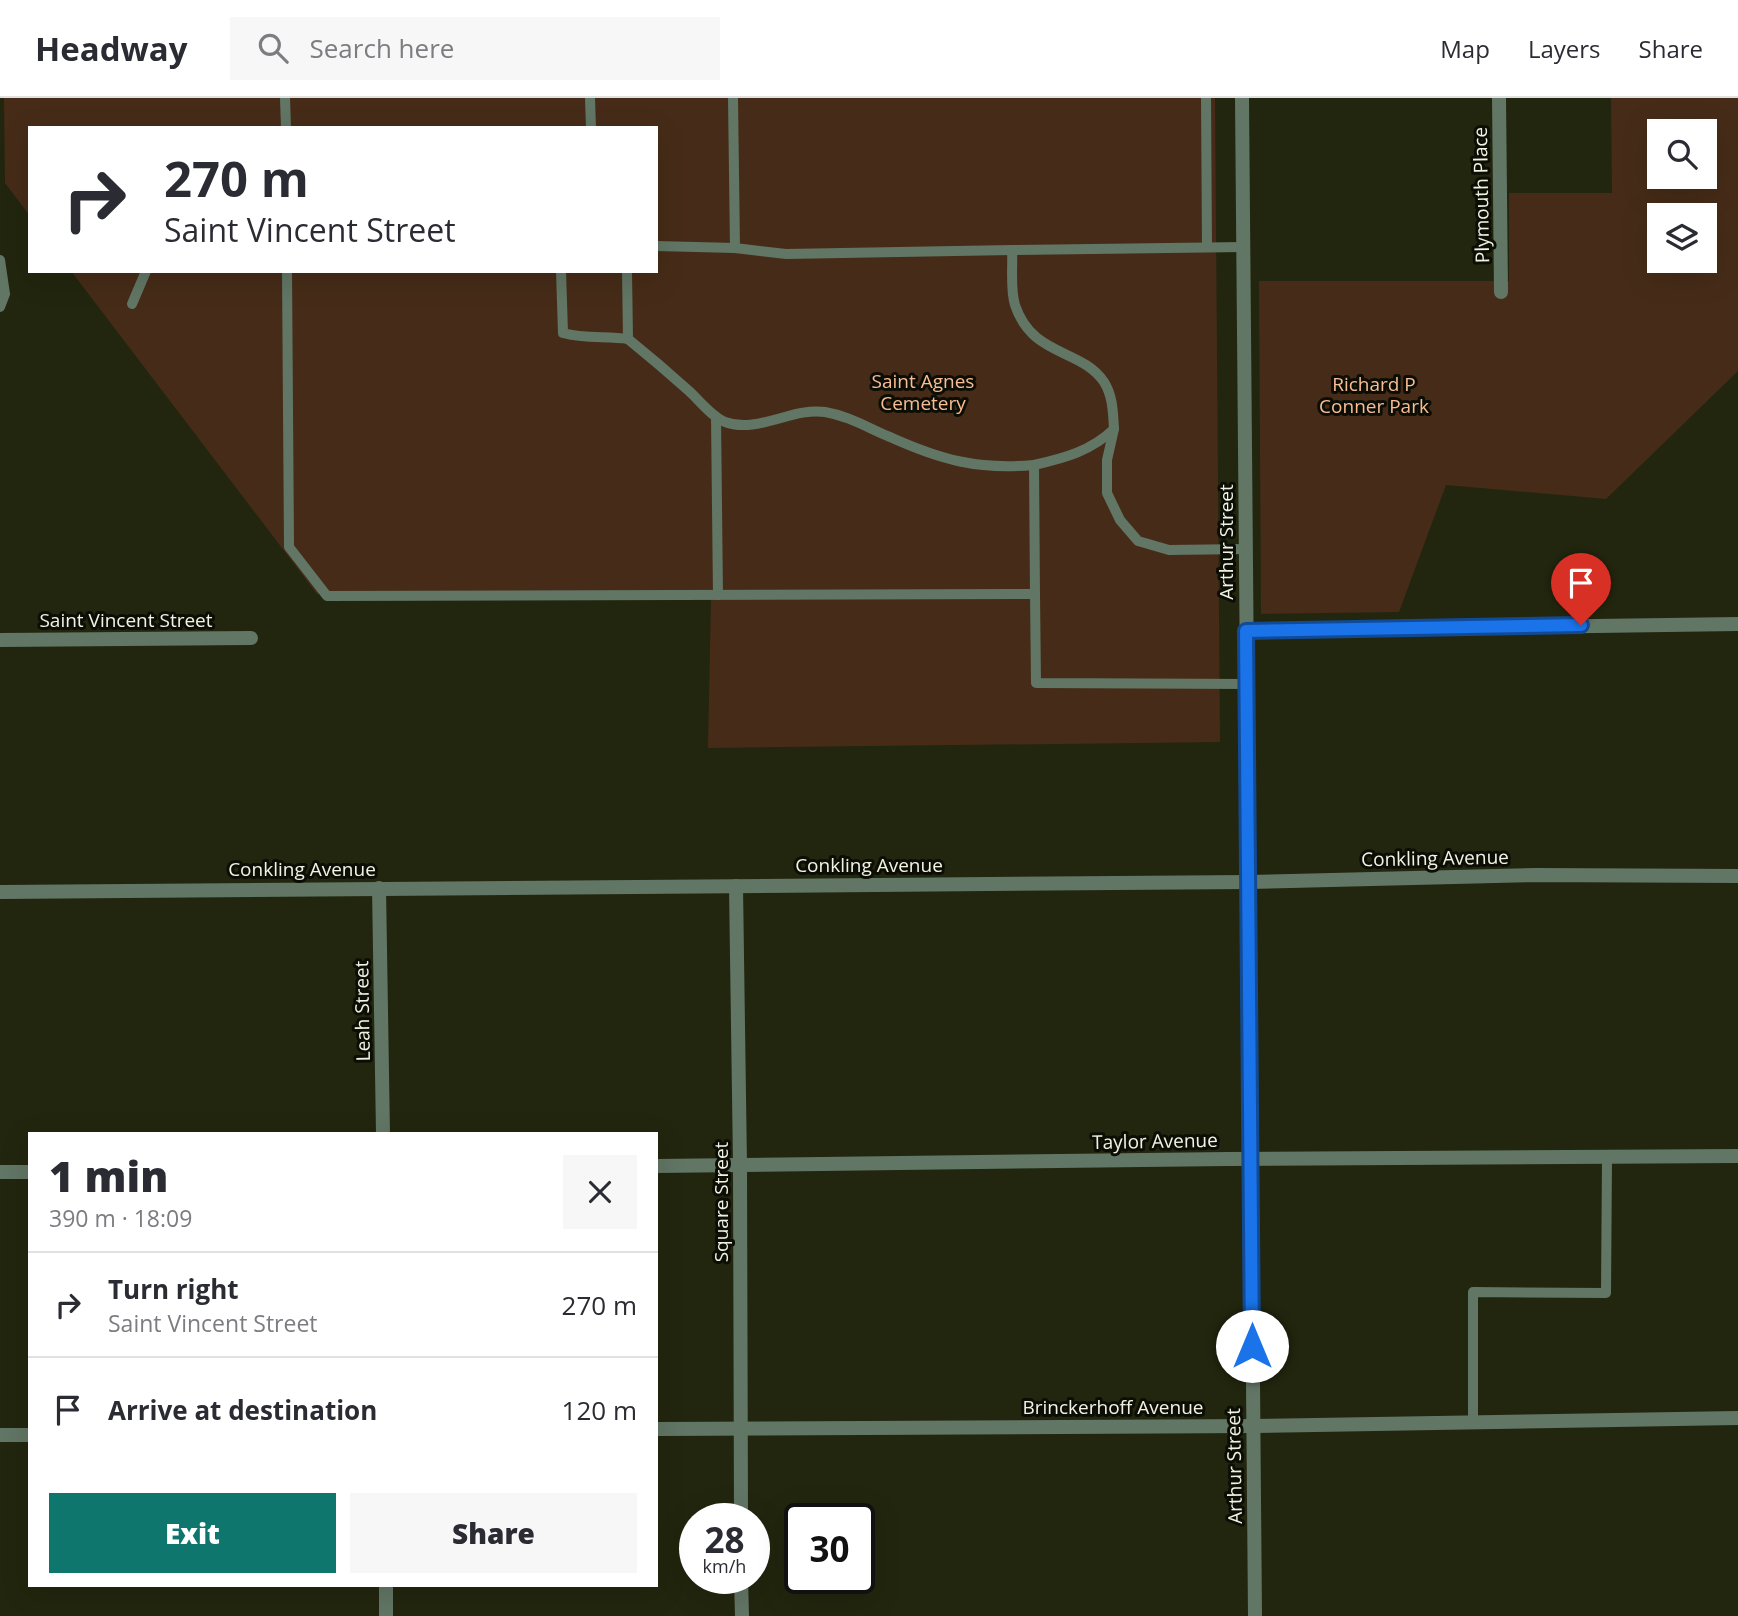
<!DOCTYPE html>
<html lang="en">
<head>
<meta charset="utf-8">
<style>
  :root { --surface:#fff; --page:#f7f7f7; --text:#2b2b33; --muted:#7c7c81; --line:#e1e1e2; --accent:#0f766e }
  body { margin:0; font-family:"Open Sans",sans-serif; background:var(--page); color:var(--text); height:100vh; display:flex; flex-direction:column; font-size:26px; white-space:nowrap }
  * { box-sizing:border-box; margin:0 }
  p { font-size:23px; color:var(--muted) }
  .icon { flex:none; width:38px; height:38px; fill:none; stroke:currentColor; stroke-width:2; stroke-linecap:round; stroke-linejoin:round }
  .map { position:relative; flex:1; overflow:hidden }
  .drawer { position:absolute; left:28px; top:1034px; width:630px; height:455px; display:flex; flex-direction:column; background:var(--surface); border-radius:0px; box-shadow:0 7px 28px #0002 }
  .drawer>* { flex:none }
  .guide { position:absolute; left:28px; top:28px; width:630px; height:147px; border-radius:0px; box-shadow:0 7px 28px #0002; background:#fff; color:var(--text); overflow:hidden }
  .buttons { position:absolute; left:1647px; top:21px; display:grid; gap:14px }
  .buttons a { display:grid; place-items:center; width:70px; height:70px; border-radius:0px; background:var(--surface); box-shadow:0 7px 28px #0002; font-size:35px }
  .speed { position:absolute; left:679px; top:1405px; display:flex; gap:14px; font-size:35px; font-weight:700; text-align:center }
  .speed>* { display:grid; place-content:center; width:91px; height:91px; border-radius:50%; background:var(--surface); box-shadow:0 7px 28px #0002; line-height:1 }
  .speed small { font-size:18px; font-weight:400 }
  .speed .limit { border:4px solid #111; border-radius:10px; background:#fff; color:#111 }
  .pin { position:absolute; display:grid; place-items:center; width:60px; height:60px; color:#fff; margin:-72px -30px; border-radius:50% 50% 50% 0; rotate:-45deg; box-shadow:0 0 7px #0007 }
  .pin .icon { rotate:45deg }
  .me { position:absolute; width:77px; margin:-38px; rotate:0deg; stroke-linejoin:round; filter:drop-shadow(0 0 5px #0008) }
  .turn { display:flex; align-items:center; gap:24px; height:147px; padding:0 21px; font-size:32px }
  .turn .icon { width:91px; height:91px; stroke-width:2.5 }
  .turn b { display:block; font-size:49px; line-height:60px }
  .round { display:grid; place-items:center; flex:none; width:74px; height:74px; border-radius:0px; background:var(--page) }
  .summary { display:flex; align-items:center; justify-content:space-between; height:119px; padding:0 21px }
  h1 { font-size:42px; font-weight:800; line-height:52px }
  .button { display:flex; gap:14px; margin-top:auto; padding:14px 21px }
  .button a { flex:1; height:80px; border-radius:0px; background:var(--accent); color:#fff; font-size:28px; font-weight:800; line-height:80px; text-align:center }
  .button a+a { background:var(--page); color:var(--text) }
  ul { padding:0; list-style:none }
  li { display:flex; align-items:center; gap:21px; height:105px; padding:0 21px; border-top:2px solid var(--line) }
  li div { flex:1 }
  li b { display:block; font-size:26px }
  li em { font-style:normal }
  header { display:flex; align-items:center; gap:42px; box-sizing:border-box; height:98px; padding:0 35px; background:var(--surface); border-bottom:2px solid var(--line) }
  header strong { font-size:33px }
  nav { display:flex; gap:38px; margin-inline-start:auto; font-size:24px }
  .search { width:490px; height:63px; background:var(--page); display:flex; align-items:center; gap:18px; box-sizing:border-box; padding:0 24px; border-radius:0px; color:var(--muted); font-size:26px }
  .map>svg:first-child { display:block }
  .green { fill:#462c18; fill-rule:evenodd }
  .lines { fill:none; stroke-linecap:round; stroke-linejoin:round }
  .lane { stroke:#627665; stroke-width:10 }
  .street { stroke:#627665; stroke-width:14 }
  .route-casing { stroke:#114b97; stroke-width:18 }
  .route { stroke:#1a73e8; stroke-width:12 }
  .labels { text-anchor:middle; dominant-baseline:central; stroke-width:6; stroke-linejoin:round; paint-order:stroke }
  .street-label { font-size:19px; fill:#f0f3e4; stroke:#0c0e05 }
  .park-label { font-size:19px; fill:#f8bd94; stroke:#0c0e05 }
</style>
</head>
<body>
<header>
<strong>Headway</strong>
<div class="search"><svg class="icon" aria-label="search" viewBox="0 0 24 24"><circle cx="10" cy="10" r="6"/><path d="M15 15l6 6"/></svg>Search here</div>
<nav><a>Map</a><a>Layers</a><a>Share</a></nav>
</header>
<div class="map">
<svg width="1738" height="1518" viewBox="0 0 1738 1518">
  <rect width="100%" height="100%" fill="#22260e"/>
  <!-- green -->
  <g class="green">
    <polygon points="4,0 1215,0 1220,644 708,650 711,500 317,496 71,173 656,173 656,30 30,30 30,118 5,85"/>
    <path d="M1611,0H1738V273L1606,401L1446,387L1399,514L1261,516L1259,183H1509V95H1612ZM1659,33H1704V79H1659ZM1659,117H1704V163H1659Z"/>
  </g>
  <g class="lines">
    <!-- lane -->
    <g class="lane">
      <polyline points="285,0 286,30"/>
      <polyline points="590,0 591,30"/>
      <polyline points="733,0 735,150"/>
      <polyline points="1206,0 1207,149"/>
      <polyline points="656,148 735,150 786,156 1012,152"/>
      <polyline points="0,162 5,196 0,209"/>
      <path d="M287,173L289,449L327,498L1035,496L1034,367C1065,360 1091,353 1114,331C1113,315 1113,298 1104,284C1081,250 1032,259 1015,207C1010,191 1013,170 1012,152L1244,149"/>
      <path d="M561,173L563,235C584,241 606,238 628,241"/>
      <path d="M627,173L628,241C649,258 669,275 689,293C700,303 711,318 725,324C757,336 793,309 825,314C849,318 868,330 890,339C941,362 978,372 1034,367"/>
      <polyline points="132,206 146,173"/>
      <polyline points="716,319 718,497"/>
      <polyline points="1114,331 1107,362 1107,395 1120,422 1138,443 1169,452 1246,451"/>
      <polyline points="1035,496 1036,585 1246,586"/>
      <polyline points="1473,1324 1473,1194 1606,1195 1607,1060"/>
    </g>
    <!-- street -->
    <g class="street">
      <polyline points="1242,0 1255,1518"/>
      <polyline points="1499,0 1501,194"/>
      <polyline points="1246,533 1738,526"/>
      <polyline points="0,542 251,540"/>
      <polyline points="736,788 740,1067 741,1421"/>
      <polyline points="379,790 383,1036"/>
      <polyline points="0,794 1248,784 1535,777 1738,778"/>
      <polyline points="656,1068 1228,1061 1738,1058"/>
      <polyline points="0,1074 30,1074"/>
      <polyline points="656,1331 1253,1328 1738,1320"/>
      <polyline points="0,1337 30,1337"/>
      <polyline points="741,1480 742,1518"/>
      <polyline points="386,1488 386,1518"/>
    </g>
  </g>
  <g class="lines">
    <defs>
      <polyline id="route" points="1252,1248 1246,533 1581,527"/>
    </defs>
    <!-- route casing -->
    <use href="#route" class="route-casing"/>
    <!-- route -->
    <use href="#route" class="route"/>
  </g>
  <g class="labels">
    <!-- street labels -->
    <g class="street-label">
      <text transform="translate(1481 97) rotate(-91)">Plymouth Place</text>
      <text transform="translate(1226 444) rotate(-90)">Arthur Street</text>
      <text x="126" y="522">Saint Vincent Street</text>
      <text transform="translate(1435 760) rotate(-1)">Conkling Avenue</text>
      <text x="869" y="767">Conkling Avenue</text>
      <text x="302" y="771">Conkling Avenue</text>
      <text transform="translate(362 913) rotate(-91)">Leah Street</text>
      <text transform="translate(1155 1043) rotate(-1)">Taylor Avenue</text>
      <text transform="translate(721 1104) rotate(-90)">Square Street</text>
      <text x="1113" y="1309">Brinckerhoff Avenue</text>
      <text transform="translate(1234 1368) rotate(-91)">Arthur Street</text>
    </g>
    <!-- park labels -->
    <g class="park-label">
      <text x="923" y="283">Saint Agnes<tspan x="923" dy="22">Cemetery</tspan></text>
      <text x="1374" y="286">Richard P<tspan x="1374" dy="22">Conner Park</tspan></text>
    </g>
  </g>
</svg>
<div class="buttons">
<a><svg class="icon" aria-label="search" viewBox="0 0 24 24"><circle cx="10" cy="10" r="6"/><path d="M15 15l6 6"/></svg></a>
<a><svg class="icon" aria-label="layers" viewBox="0 0 24 24"><path d="M12 4l9 5-9 5-9-5zM3 14l9 5 9-5"/></svg></a>
</div>
<div class="speed"><div>28<small>km/h</small></div><div class="limit">30</div></div>
<div class="pin" style="left:1581px;top:527px;background:#d93025"><svg class="icon" aria-label="arrive" viewBox="0 0 24 24"><path d="M6 21V4h12l-3 4 3 4H6"/></svg></div>
<svg class="me" style="left:1252px;top:1248px" viewBox="-20 -20 40 40"><circle r="19" fill="#fff"/><path d="M0-13L10 11 0 6-10 11z" fill="#1a73e8"/></svg>
<div class="guide">
<div class="turn"><svg class="icon" aria-label="right" viewBox="0 0 24 24"><path d="M7 20v-9h11M14 6l5 5-5 5"/></svg><div><b>270 m</b>Saint Vincent Street</div></div>
</div>
<section class="drawer">
<div class="summary"><div><h1>1 min</h1><p>390 m · 18:09</p></div><a class="round"><svg class="icon" aria-label="close" viewBox="0 0 24 24"><path d="M6 6l12 12M18 6L6 18"/></svg></a></div>
<ul>
<li><svg class="icon" aria-label="right" viewBox="0 0 24 24"><path d="M7 20v-9h11M14 6l5 5-5 5"/></svg><div><b>Turn right</b><p>Saint Vincent Street</p></div><em>270 m</em></li>
<li><svg class="icon" aria-label="arrive" viewBox="0 0 24 24"><path d="M6 21V4h12l-3 4 3 4H6"/></svg><div><b>Arrive at destination</b></div><em>120 m</em></li>
</ul>
<div class="button"><a>Exit</a><a>Share</a></div>
</section>
</div>
</body>
</html>
